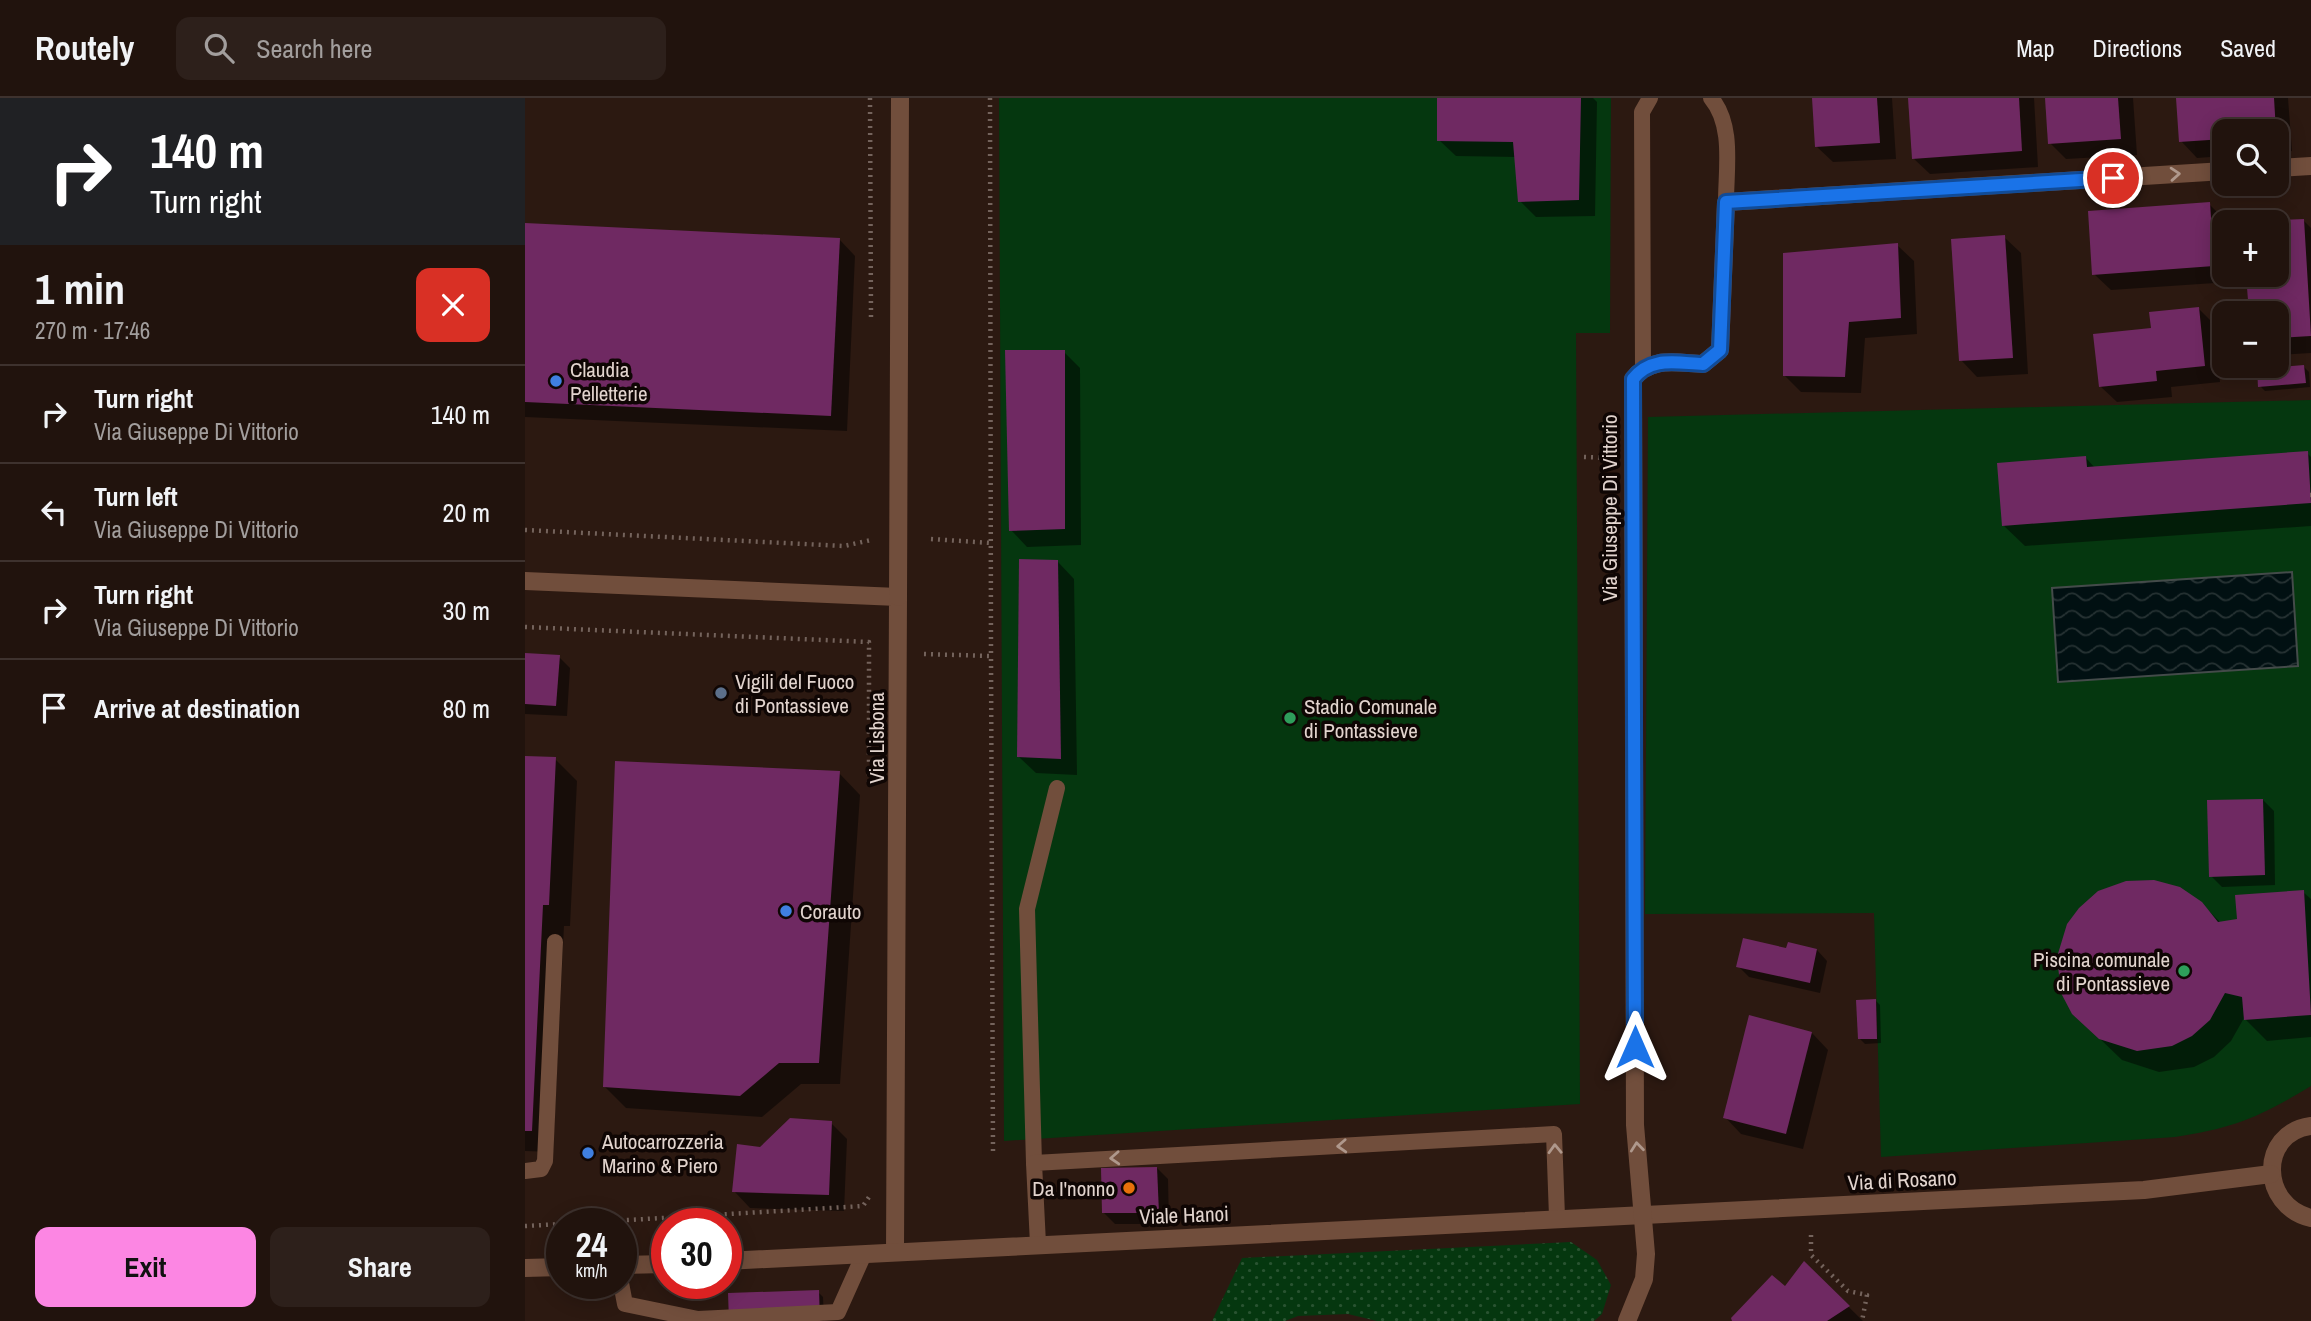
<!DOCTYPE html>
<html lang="en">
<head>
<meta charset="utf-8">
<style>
  :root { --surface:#21130d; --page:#2d201b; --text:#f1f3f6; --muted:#a29e9d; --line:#3e322e; --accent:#fc86e3 }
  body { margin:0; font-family:"Archivo Narrow",sans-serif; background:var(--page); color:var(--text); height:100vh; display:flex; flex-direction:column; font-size:26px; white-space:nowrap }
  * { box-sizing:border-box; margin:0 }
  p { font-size:23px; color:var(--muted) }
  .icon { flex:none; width:38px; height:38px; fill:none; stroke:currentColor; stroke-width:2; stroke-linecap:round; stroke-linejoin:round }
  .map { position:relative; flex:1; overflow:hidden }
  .sheet { display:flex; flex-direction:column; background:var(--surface); width:525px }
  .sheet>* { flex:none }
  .guide { background:#202124; color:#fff; overflow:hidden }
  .buttons { position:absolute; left:1687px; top:21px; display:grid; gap:14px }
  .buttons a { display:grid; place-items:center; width:77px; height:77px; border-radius:14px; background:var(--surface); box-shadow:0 4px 18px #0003,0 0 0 2px var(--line); font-size:35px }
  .speed { position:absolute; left:21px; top:1110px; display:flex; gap:14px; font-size:35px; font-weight:700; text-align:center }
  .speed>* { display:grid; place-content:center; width:91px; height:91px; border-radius:50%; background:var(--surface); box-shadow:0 4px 18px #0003,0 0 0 2px var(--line); line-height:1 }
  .speed small { font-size:18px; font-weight:400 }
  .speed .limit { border:10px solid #d22; background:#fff; color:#111 }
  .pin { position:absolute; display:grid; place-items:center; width:60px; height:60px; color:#fff; margin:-30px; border:4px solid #fff; border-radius:50%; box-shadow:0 2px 7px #0007 }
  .me { position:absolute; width:77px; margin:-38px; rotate:0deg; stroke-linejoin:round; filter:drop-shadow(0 0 5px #0008) }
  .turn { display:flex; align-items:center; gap:24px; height:147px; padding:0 35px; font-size:32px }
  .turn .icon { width:91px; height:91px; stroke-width:2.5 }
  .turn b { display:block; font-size:49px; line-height:60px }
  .round { display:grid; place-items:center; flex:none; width:74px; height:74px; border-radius:14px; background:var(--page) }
  .summary { display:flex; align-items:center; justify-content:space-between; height:119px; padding:0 35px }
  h1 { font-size:42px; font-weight:800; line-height:52px }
  .cta { display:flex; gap:14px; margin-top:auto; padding:14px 35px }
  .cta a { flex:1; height:80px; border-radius:14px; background:var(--accent); color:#111; font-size:28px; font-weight:800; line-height:80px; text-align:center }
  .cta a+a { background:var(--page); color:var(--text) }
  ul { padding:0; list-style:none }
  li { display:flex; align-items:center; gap:21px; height:98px; padding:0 35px; border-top:2px solid var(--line) }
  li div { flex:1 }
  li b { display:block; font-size:26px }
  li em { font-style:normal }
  header { display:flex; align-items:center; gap:42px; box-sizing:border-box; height:98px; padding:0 35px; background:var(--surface); border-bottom:2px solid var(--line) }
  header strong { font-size:33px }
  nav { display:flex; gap:38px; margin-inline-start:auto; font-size:24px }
  .search { width:490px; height:63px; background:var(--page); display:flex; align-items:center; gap:18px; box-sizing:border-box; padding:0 24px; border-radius:14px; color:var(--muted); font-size:26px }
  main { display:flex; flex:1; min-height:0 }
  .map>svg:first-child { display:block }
  .grass { fill:url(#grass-dots) }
  .pitch { fill:#05370f }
  .water { fill:url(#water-waves); stroke:#444b4a; stroke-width:2 }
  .shadow { fill:#0007 }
  .building { fill:#6f2962 }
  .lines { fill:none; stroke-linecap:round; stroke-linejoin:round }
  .path { stroke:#74635c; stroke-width:4.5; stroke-dasharray:2 5; stroke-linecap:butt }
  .lane { stroke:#714e3c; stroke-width:16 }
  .street { stroke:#714e3c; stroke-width:18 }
  .oneway { stroke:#af988c }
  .route-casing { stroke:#114b97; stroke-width:18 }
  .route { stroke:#1a73e8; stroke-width:12 }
  .shop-dot { fill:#3f7fe0; stroke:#0f0604; stroke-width:2.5 }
  .service-dot { fill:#5c6f8a; stroke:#0f0604; stroke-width:2.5 }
  .leisure-dot { fill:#2e9e5b; stroke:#0f0604; stroke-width:2.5 }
  .food-dot { fill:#e8710a; stroke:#0f0604; stroke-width:2.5 }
  .labels { text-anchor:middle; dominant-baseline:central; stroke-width:7; stroke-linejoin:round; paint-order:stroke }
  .poi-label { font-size:21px; fill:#e2d4ce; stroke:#0f0604; text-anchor:start }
  .street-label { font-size:21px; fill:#e2d4ce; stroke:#0f0604 }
</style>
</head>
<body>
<header>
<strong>Routely</strong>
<div class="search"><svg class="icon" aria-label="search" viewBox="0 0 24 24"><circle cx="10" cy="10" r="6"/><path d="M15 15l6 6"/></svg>Search here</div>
<nav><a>Map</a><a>Directions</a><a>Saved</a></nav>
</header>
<main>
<section class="sheet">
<div class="guide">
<div class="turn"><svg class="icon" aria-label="right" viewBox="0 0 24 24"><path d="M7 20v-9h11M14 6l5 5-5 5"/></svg><div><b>140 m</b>Turn right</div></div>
</div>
<div class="summary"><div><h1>1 min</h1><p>270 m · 17:46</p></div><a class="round" style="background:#d93025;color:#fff"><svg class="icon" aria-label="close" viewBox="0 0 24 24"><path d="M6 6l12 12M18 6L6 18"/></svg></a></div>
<ul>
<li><svg class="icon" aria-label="right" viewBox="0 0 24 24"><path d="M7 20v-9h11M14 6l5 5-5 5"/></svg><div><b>Turn right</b><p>Via Giuseppe Di Vittorio</p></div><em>140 m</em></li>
<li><svg class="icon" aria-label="left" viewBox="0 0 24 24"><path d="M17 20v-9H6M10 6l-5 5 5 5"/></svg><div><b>Turn left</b><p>Via Giuseppe Di Vittorio</p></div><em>20 m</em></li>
<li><svg class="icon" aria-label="right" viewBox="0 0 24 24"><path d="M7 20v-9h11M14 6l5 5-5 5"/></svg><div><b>Turn right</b><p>Via Giuseppe Di Vittorio</p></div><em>30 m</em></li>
<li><svg class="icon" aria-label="arrive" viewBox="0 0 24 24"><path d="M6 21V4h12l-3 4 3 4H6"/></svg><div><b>Arrive at destination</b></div><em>80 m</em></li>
</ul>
<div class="cta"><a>Exit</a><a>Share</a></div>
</section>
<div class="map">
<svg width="1786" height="1223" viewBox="0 0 1786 1223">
  <defs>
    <pattern id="grass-dots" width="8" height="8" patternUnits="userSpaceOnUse" patternTransform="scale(1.75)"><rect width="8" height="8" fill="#05370f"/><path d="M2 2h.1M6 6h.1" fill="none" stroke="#295331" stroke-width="1.8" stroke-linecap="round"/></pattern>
    <pattern id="water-waves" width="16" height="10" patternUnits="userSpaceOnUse" patternTransform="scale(1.75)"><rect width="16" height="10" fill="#011012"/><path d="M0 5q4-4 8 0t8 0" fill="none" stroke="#263233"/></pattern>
  </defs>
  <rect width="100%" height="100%" fill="#2c1911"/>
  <!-- grass -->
  <polygon class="grass" points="1046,1144 1072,1162 1086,1187 1077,1216 1069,1223 852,1223 823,1216 773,1218 760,1223 687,1223 717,1160"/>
  <!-- pitch -->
  <g class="pitch">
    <polygon points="474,0 1086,0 1085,235 1051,235 1055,1006 479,1043"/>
    <path d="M1786,302V988C1735,1019 1710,1030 1650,1039L1356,1059L1349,815L1120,816L1123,319Z"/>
  </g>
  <!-- water -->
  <polygon class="water" points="1767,474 1773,568 1533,584 1527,490"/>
  <!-- shadow -->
  <g class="shadow">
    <polygon points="914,0 1068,0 1072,4 1070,118 1011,119 995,103 991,59 931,58 914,42"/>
    <polygon points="1289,0 1367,0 1371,61 1308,64 1291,48"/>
    <polygon points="1385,0 1509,0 1513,69 1405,76 1388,60"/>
    <polygon points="1522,0 1608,0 1612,57 1541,61 1525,45"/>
    <polygon points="1653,0 1763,0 1767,53 1752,54 1752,33 1699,33 1699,58 1672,60 1656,43"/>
    <polygon points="1684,106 1700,122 1699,177 1704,177 1705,184 1586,192 1569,176"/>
    <polygon points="1778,122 1786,130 1786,255 1752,257 1752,215 1726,215 1723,177 1752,177 1750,124"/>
    <polygon points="0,127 314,141 330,158 322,333 0,319"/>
    <polygon points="1479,139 1496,155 1503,276 1452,279 1436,262"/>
    <polygon points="1372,147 1389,163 1392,236 1340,240 1336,295 1276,294 1259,277"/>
    <polygon points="1673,210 1690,227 1695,284 1646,289 1647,299 1592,304 1575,288 1628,232"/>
    <polygon points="539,254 555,270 556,447 502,449 486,432"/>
    <polygon points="1779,269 1784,274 1785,289 1740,293 1735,288"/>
    <polygon points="1782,355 1786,359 1786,428 1500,448 1478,427 1561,360 1571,371"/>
    <polygon points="533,464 549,481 552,677 511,675 494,659"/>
    <polygon points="0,556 34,559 45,570 42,618 0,616"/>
    <polygon points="0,660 30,661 52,683 45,828 39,828 28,1054 0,1053"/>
    <polygon points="314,675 335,697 315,986 276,986 237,1019 101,1010 80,989"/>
    <polygon points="1738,702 1749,713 1750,787 1697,789 1686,778"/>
    <polygon points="1778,794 1786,801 1786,939 1742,943 1719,920 1706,943 1689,959 1669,969 1634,974 1597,962 1571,937 1676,805 1696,825 1714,822"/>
    <polygon points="1263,852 1292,852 1302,863 1295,895 1224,879 1213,868"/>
    <polygon points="1350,902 1355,907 1356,945 1340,946 1335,941"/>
    <polygon points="1287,935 1303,952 1278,1051 1216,1036 1200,1019"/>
    <polygon points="306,1025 322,1041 319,1113 225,1110 209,1093 235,1051"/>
    <polygon points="632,1070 643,1081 644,1126 590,1126 579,1115"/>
    <polygon points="1279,1165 1338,1223 1209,1223 1260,1191"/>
    <polygon points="293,1194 298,1199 299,1223 206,1223"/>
  </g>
  <!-- building -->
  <g class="building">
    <polygon points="912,0 1056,0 1054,102 993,104 988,44 912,43"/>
    <polygon points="1287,0 1352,0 1355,45 1290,49"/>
    <polygon points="1383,0 1494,0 1497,53 1387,61"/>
    <polygon points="1520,0 1593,0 1596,41 1523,46"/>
    <polygon points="1651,0 1749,0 1751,33 1699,33 1699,41 1654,44"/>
    <polygon points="1685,104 1689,168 1567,177 1563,113"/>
    <polygon points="1779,121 1786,238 1752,240 1752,215 1724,215 1721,177 1752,177 1752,122"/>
    <polygon points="0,125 315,140 306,318 0,304"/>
    <polygon points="1480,137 1488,260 1434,263 1426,141"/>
    <polygon points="1373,145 1376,220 1324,224 1320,279 1258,278 1258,155"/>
    <polygon points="1674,209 1680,268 1631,273 1632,283 1574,289 1568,236 1626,230 1624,214"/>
    <polygon points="480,252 540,252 540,431 484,433"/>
    <polygon points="1779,267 1781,285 1733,289 1732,271"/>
    <polygon points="1783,353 1786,405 1477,428 1472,365 1561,358 1562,369"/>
    <polygon points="494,461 533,462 536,661 492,659"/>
    <polygon points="0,555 35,557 31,608 0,606"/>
    <polygon points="0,658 31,659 24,807 18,807 7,1033 0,1033"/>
    <polygon points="90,663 315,673 294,965 254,965 215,998 78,989"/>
    <polygon points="1738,701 1740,777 1684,779 1682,702"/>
    <polygon points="1629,782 1655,789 1677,804 1693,824 1712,821 1710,797 1779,792 1786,917 1719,922 1717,899 1700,895 1685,922 1667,938 1647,948 1612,953 1574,941 1547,916 1536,895 1532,859 1542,826 1554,810 1573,793 1601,783"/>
    <polygon points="1218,840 1261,850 1263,844 1292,851 1285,885 1211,869"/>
    <polygon points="1351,901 1352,941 1333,941 1331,902"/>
    <polygon points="1224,917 1287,934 1261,1036 1198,1020"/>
    <polygon points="265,1020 307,1023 304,1097 207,1094 212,1046 235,1049"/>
    <polygon points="632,1069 634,1115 577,1115 576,1070"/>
    <polygon points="1279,1163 1325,1208 1302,1223 1207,1223 1206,1220 1247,1177 1260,1188"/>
    <polygon points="294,1192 295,1223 204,1223 203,1195"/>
  </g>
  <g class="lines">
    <!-- path -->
    <g class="path">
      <polyline points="345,0 346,220"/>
      <polyline points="465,0 466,558"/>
      <polyline points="1059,359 1086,360"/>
      <polyline points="1785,397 1786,397"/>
      <polyline points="0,432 319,448 346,442"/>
      <polyline points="406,441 466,445"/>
      <polyline points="0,529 344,544 344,684"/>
      <polyline points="399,556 466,558 468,1053"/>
      <polyline points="53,1125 338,1108 344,1099"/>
      <polyline points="0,1128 37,1126"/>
      <polyline points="1286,1137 1286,1157 1323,1193 1342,1197 1337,1223"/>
    </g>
    <!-- lane -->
    <g class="lane">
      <path d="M1186,0C1209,27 1201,71 1201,104"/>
      <polyline points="1118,269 1117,14 1125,0"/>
      <polyline points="509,1065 502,811 532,690"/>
      <polyline points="0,1073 16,1071 20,1063 30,844"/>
      <polyline points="513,1146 509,1065 1029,1036 1032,1119"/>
      <polyline points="96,1185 100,1206 173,1221 313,1214 339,1156"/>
    </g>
    <!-- street -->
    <g class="street">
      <polyline points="1752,70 1786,68"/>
      <polyline points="0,483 373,499 370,1154"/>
      <polyline points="373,499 375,0"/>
      <path d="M1786,1028C1733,1035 1735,1108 1786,1120"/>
      <polyline points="201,1163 1619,1092 1746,1076"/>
      <polyline points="96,1167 142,1166"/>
      <polyline points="0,1170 37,1169"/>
      <path d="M1102,1223L1119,1181L1121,1156L1110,1027L1108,281C1126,258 1151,265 1178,266L1195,252L1201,104L1699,73"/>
    </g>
  </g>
  <!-- one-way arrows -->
  <defs><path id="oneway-chevron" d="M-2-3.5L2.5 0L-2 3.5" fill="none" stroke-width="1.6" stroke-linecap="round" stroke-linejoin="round" transform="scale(1.75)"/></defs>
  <g class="oneway">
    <use href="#oneway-chevron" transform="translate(1650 76) rotate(-4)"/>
    <use href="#oneway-chevron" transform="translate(817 1048) rotate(177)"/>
    <use href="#oneway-chevron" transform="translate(1112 1049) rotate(-96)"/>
    <use href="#oneway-chevron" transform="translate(1030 1051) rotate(-92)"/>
    <use href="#oneway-chevron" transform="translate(590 1060) rotate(177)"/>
  </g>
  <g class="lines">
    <defs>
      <path id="route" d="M1110,949L1108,281C1126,258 1151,265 1178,266L1195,252L1201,104L1588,80"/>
    </defs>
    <!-- route casing -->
    <use href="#route" class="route-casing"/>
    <!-- route -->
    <use href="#route" class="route"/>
  </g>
  <!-- markers -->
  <g class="shop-dot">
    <circle cx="31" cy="283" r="7"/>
    <circle cx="261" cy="813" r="7"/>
    <circle cx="63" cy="1055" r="7"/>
  </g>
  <circle class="service-dot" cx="196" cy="595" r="7"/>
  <g class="leisure-dot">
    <circle cx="765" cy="620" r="7"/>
    <circle cx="1659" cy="873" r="7"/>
  </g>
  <circle class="food-dot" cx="604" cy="1090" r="7"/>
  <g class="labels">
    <!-- poi labels -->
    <g class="poi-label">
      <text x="45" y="271">Claudia<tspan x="45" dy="24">Pelletterie</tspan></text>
      <text x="210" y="583">Vigili del Fuoco<tspan x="210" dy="24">di Pontassieve</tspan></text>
      <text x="779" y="608">Stadio Comunale<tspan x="779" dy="24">di Pontassieve</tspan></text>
      <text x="275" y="813">Corauto</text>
      <text x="1645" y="861" text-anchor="end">Piscina comunale<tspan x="1645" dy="24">di Pontassieve</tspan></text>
      <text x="77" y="1043">Autocarrozzeria<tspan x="77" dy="24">Marino &amp; Piero</tspan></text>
      <text x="590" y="1090" text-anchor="end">Da I'nonno</text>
    </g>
    <!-- street labels -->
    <g class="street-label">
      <text transform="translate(1084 410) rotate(-90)">Via Giuseppe Di Vittorio</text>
      <text transform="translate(351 640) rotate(-90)">Via Lisbona</text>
      <text transform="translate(1377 1082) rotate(-3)">Via di Rosano</text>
      <text transform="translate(659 1117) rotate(-2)">Viale Hanoi</text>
    </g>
  </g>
</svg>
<div class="buttons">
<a><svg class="icon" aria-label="search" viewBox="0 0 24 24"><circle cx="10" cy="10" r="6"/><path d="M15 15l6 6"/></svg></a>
<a>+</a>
<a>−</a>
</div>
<div class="speed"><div>24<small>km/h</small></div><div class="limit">30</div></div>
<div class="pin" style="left:1588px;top:80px;background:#d93025"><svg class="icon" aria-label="arrive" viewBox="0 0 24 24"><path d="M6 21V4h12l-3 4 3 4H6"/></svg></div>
<svg class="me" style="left:1110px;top:949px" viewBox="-20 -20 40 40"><path d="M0-17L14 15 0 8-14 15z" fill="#1a73e8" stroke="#fff" stroke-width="4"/></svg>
</div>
</main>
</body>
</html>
